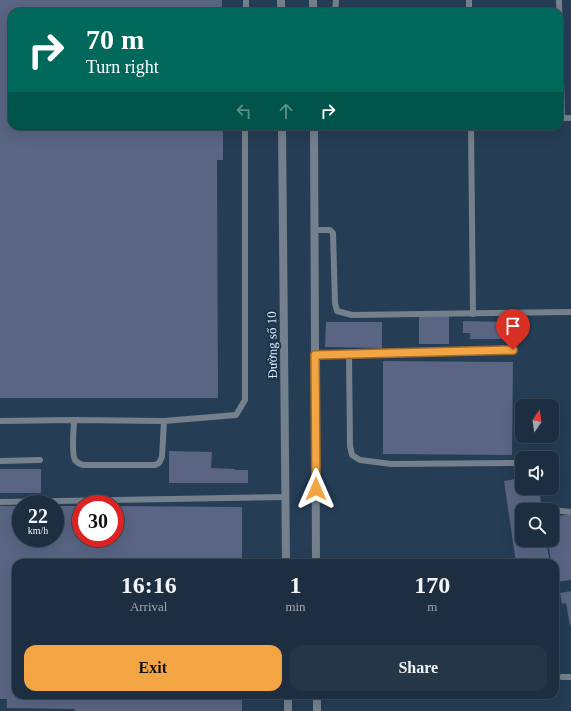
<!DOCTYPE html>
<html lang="en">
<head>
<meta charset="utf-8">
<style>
  :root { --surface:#1c2e40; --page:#253647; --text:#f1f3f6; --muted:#a0a8b1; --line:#3a4a59; --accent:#f3a443 }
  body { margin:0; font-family:"Times New Roman",serif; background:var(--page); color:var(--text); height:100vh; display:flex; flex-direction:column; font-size:15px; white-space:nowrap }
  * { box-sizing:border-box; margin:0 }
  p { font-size:13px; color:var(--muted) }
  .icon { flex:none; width:22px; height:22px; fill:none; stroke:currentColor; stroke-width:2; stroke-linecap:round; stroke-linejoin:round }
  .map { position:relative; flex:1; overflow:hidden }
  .details { position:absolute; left:12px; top:559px; width:547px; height:140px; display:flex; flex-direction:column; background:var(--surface); border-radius:12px; box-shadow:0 4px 16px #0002,0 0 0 1px var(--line) }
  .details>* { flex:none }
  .banner { position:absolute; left:8px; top:8px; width:555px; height:122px; border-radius:12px; box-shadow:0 4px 16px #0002,0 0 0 1px var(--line); background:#00695c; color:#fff; overflow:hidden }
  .needle { width:26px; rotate:13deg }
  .buttons { position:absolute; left:515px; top:399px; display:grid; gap:8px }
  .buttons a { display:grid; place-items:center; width:44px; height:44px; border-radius:8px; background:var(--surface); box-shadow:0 4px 16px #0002,0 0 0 1px var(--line); font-size:20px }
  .speed { position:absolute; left:12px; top:495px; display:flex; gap:8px; font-size:20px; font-weight:700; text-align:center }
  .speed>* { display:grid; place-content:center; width:52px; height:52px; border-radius:50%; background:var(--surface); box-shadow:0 4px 16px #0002,0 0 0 1px var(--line); line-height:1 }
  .speed small { font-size:10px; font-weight:400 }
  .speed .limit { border:6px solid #d22; background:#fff; color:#111 }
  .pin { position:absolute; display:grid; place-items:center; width:34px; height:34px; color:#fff; margin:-41px -17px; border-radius:50% 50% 50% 0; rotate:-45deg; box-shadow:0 0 4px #0007 }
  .pin .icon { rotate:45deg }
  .me { position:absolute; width:44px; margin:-22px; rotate:0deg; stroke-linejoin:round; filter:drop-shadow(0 0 3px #0008) }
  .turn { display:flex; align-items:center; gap:14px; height:84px; padding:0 12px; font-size:18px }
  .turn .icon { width:52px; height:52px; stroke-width:2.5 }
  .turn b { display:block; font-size:28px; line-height:34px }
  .lanes { display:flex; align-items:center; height:38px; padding:0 12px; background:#0003; justify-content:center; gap:20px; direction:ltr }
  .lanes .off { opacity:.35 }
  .eta { display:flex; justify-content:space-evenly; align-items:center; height:68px; text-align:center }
  .eta b { font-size:24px; font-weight:700; line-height:28px }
  .action { display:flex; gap:8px; margin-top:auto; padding:8px 12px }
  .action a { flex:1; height:46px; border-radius:12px; background:var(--accent); color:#111; font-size:16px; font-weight:700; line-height:46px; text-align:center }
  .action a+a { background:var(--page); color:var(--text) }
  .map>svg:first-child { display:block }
  .building { fill:#596583 }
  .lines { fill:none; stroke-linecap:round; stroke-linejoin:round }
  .service { stroke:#74808c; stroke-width:6 }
  .minor { stroke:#74808c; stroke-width:8 }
  .route-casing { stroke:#9e6b2c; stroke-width:10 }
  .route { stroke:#f3a443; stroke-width:7 }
  .labels { text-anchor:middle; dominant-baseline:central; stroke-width:4; stroke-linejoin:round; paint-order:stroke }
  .street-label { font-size:13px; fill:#e1f0ff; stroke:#1a3349 }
</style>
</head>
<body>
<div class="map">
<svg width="571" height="711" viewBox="0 0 571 711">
  <rect width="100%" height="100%" fill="#253d55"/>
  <!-- building -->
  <g class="building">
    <polygon points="0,0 222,0 222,12 12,12 12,126 216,126 216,128 223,128 223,160 217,160 218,398 0,398"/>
    <rect x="419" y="316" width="30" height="28"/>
    <polygon points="463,321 514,322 514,339 470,339 470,333 463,333"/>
    <polygon points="326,322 382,322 382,348 325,347"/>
    <polygon points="383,361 513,362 512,455 383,454"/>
    <polygon points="169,451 212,452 211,468 235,469 235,470 248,470 248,483 169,483"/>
    <rect x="0" y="469" width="41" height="24"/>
    <polygon points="522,478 522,488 539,488 542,510 522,510 522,540 546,540 550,563 516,563 504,481"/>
    <polygon points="0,506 21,506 21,538 55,538 55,506 81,506 81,538 115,538 115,506 242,507 242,563 16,563 16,695 242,695 242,711 75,711 75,709 7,708 7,699 0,699"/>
    <polygon points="571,514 571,580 555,582 555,563 551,563 548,540 552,540 552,517"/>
    <polygon points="571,591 571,625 570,625 566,603 562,604 560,593"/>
  </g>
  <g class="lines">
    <!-- service -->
    <g class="service">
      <polyline points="469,0 469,12"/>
      <polyline points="559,0 562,118"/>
      <polyline points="246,12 246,0"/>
      <polyline points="335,12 336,0"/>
      <polyline points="559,118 571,118"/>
      <polyline points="471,126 473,314"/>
      <polyline points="245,127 282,128"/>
      <polyline points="315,230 330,230 333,233 335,303 337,311 352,315 571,312"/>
      <polyline points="349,354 350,446 352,455 360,460 391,464 522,463"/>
      <polyline points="315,355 513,350"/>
      <path d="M74,420C74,429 71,453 75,460C77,463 80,464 83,465H155L159,463L162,457L164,421"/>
      <polyline points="0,421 74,420 164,421 236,415 245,400 245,126"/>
      <polyline points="0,461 40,460"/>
      <polyline points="0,502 286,497"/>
      <polyline points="552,510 571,512"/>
      <polyline points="562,677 571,677"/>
    </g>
    <!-- minor -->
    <g class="minor">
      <polyline points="281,0 281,12"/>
      <polyline points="313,0 313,12"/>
      <polyline points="282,126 286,563"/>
      <polyline points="314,126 316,563"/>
      <polyline points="288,695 288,711"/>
      <polyline points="317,695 317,711"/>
    </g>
  </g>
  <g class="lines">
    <defs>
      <polyline id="route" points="316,489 315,355 513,350"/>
    </defs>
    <!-- route casing -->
    <use href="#route" class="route-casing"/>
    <!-- route -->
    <use href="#route" class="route"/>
  </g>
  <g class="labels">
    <!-- street labels -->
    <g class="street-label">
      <text transform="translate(272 345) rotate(-91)">Đường số 10</text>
    </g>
  </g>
</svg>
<div class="buttons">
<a><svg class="needle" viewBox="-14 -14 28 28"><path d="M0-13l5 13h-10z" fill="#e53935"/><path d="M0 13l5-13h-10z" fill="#a0a8b1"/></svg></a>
<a><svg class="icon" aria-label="sound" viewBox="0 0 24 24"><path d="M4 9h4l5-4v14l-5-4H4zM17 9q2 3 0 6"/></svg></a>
<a><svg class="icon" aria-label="search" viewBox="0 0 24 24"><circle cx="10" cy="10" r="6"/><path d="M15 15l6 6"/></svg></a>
</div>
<div class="speed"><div>22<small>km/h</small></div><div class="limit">30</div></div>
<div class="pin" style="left:513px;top:350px;background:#d93025"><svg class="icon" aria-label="arrive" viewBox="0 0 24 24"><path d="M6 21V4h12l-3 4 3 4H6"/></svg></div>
<svg class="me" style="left:316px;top:489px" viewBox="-20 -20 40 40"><path d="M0-17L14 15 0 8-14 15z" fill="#f3a443" stroke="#fff" stroke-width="4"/></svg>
<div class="banner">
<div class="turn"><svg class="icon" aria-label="right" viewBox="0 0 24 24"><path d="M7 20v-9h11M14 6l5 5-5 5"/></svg><div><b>70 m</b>Turn right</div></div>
<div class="lanes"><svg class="icon off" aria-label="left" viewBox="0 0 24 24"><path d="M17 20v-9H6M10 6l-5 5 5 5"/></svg><svg class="icon off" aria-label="ahead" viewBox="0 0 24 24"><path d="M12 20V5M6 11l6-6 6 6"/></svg><svg class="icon" aria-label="right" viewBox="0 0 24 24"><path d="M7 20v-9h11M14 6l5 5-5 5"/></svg></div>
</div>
<section class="details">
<div class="eta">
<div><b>16:16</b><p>Arrival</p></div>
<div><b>1</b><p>min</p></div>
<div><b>170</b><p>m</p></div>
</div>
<div class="action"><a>Exit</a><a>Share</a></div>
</section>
</div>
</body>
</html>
